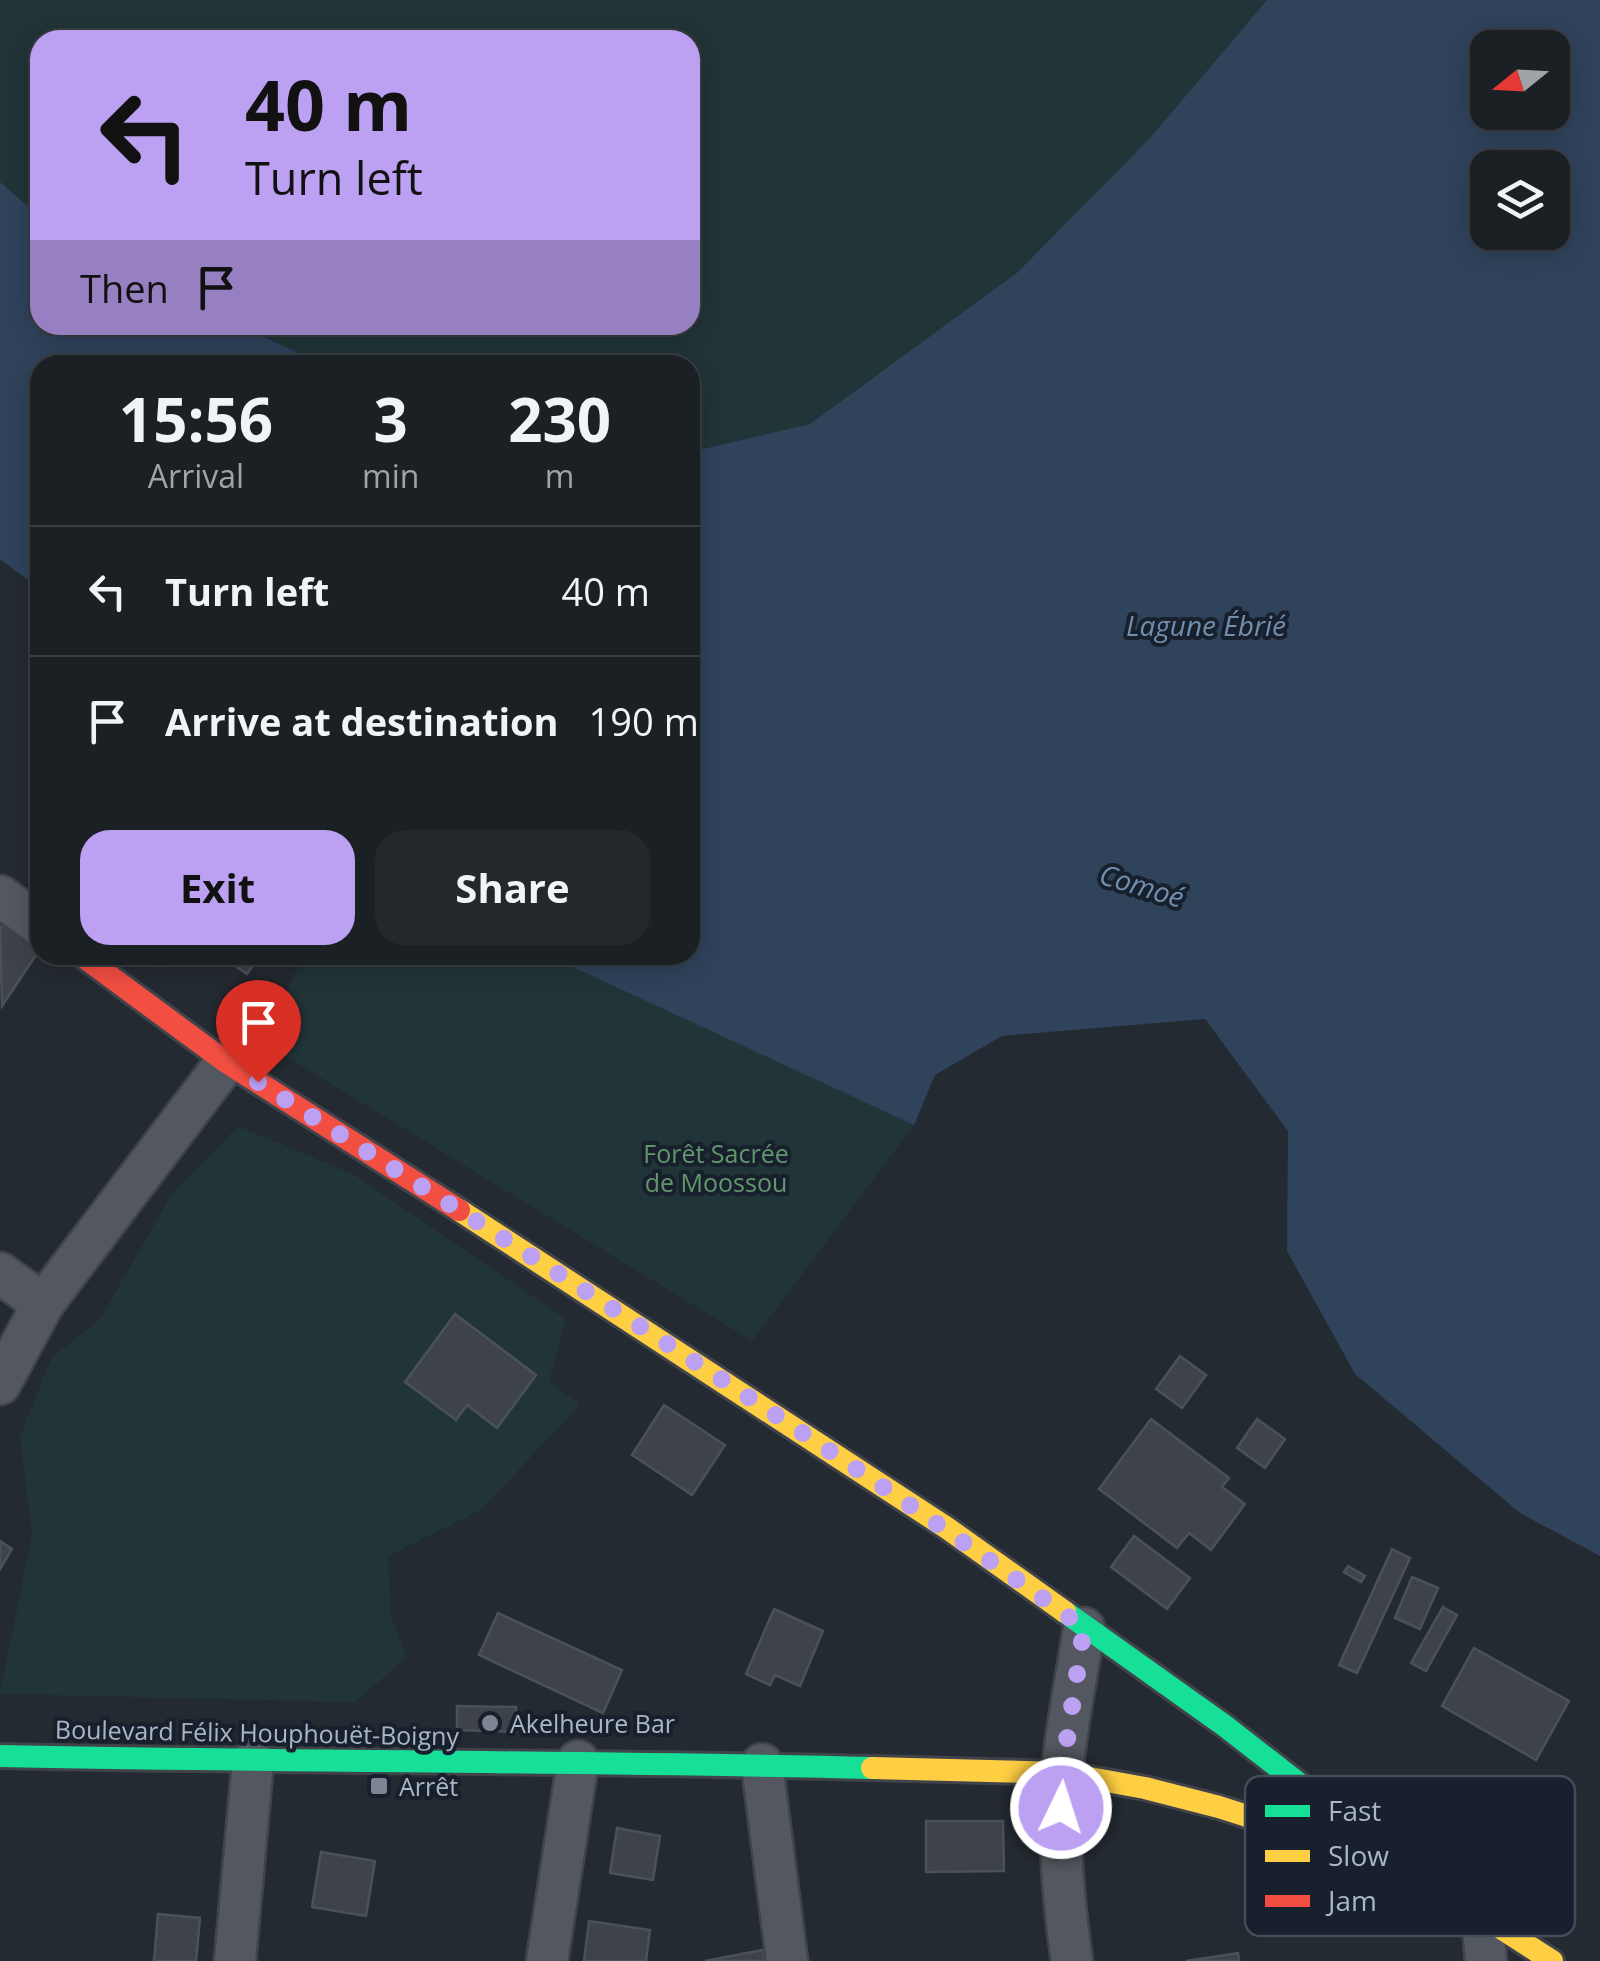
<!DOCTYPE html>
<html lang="en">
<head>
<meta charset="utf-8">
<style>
  :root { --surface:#1b2025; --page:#24282d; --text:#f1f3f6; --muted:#a0a3a7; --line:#393e42; --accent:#bca0f2 }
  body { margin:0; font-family:"Open Sans",sans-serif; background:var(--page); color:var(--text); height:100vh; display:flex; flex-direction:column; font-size:38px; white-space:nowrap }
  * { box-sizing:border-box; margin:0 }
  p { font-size:32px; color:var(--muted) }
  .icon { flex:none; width:55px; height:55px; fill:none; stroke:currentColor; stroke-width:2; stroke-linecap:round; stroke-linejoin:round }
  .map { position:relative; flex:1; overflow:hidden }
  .sheet { position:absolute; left:30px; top:355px; width:670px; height:610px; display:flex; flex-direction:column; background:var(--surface); border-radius:30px; box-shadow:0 5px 25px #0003,0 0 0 2px var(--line) }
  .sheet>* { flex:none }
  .guide { position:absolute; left:30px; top:30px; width:670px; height:305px; border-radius:30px; box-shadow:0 5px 25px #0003,0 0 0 2px var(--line); background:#bca0f2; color:#111; overflow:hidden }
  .needle { width:65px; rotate:252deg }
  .buttons { position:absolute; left:1470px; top:30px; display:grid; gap:20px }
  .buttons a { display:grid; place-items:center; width:100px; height:100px; border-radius:20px; background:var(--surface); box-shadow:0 5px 25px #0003,0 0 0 2px var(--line); font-size:50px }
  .pin { position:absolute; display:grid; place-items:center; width:85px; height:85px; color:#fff; margin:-102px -42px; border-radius:50% 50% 50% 0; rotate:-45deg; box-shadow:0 0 10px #0007 }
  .pin .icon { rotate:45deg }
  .me { position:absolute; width:110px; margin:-55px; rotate:4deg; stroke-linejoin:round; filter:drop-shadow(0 0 8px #0008) }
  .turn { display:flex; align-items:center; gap:35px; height:210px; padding:0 50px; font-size:45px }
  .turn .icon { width:130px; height:130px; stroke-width:2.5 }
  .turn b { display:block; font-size:70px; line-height:85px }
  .then { display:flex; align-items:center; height:95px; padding:0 50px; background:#0003; gap:20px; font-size:38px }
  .eta { display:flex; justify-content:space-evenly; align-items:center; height:170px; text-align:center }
  .eta b { font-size:60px; font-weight:700; line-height:70px }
  .action { display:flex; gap:20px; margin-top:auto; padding:20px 50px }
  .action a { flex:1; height:115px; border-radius:30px; background:var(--accent); color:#111; font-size:40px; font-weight:700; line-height:115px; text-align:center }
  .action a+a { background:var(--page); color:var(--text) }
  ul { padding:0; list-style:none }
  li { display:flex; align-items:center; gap:30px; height:130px; padding:0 50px; border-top:2px solid var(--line) }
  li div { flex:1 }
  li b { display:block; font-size:38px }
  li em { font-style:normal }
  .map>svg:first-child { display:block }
  .green { fill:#213437 }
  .water { fill:#2f435b; fill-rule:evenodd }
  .building { fill:#3e434a; stroke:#4b515a; stroke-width:2.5 }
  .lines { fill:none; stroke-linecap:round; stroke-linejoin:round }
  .street-casing { stroke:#40444a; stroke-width:45 }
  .fast-casing { stroke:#40444a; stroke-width:28 }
  .slow-casing { stroke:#40444a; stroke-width:28 }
  .jam-casing { stroke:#40444a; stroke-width:28 }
  .street { stroke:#535860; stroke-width:40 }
  .fast { stroke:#16e098; stroke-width:22 }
  .slow { stroke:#ffcf43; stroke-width:22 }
  .jam { stroke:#f24e42; stroke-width:22 }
  .route { stroke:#bca0f2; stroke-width:18; stroke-dasharray:0 32.4 }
  .poi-dot { fill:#7c8591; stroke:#17202c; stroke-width:4 }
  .labels { text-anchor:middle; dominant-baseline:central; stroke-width:8; stroke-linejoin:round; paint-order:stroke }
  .park-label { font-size:25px; fill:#62966d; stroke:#17202c }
  .poi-label { font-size:25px; fill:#abb6c5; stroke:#17202c; text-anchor:start }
  .street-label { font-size:25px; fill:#abb6c5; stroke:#17202c }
  .water-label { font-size:28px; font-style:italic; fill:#728eaf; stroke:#17202c }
  .key { fill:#17202c; stroke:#434d5a; stroke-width:2.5 }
  .key-label { font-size:28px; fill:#abb6c5 }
</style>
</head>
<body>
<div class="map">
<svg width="1600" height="1961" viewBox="0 0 1600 1961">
  <rect width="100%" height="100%" fill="#242a31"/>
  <!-- green -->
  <g class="green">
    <polygon points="0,0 1267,0 1150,138 1019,272 810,425 690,452 690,365 323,365 240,325 690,325 690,40 40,40 40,217 0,182"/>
    <polygon points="305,955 595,955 914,1125 752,1341 261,1041"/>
    <polygon points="238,1126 353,1174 566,1319 549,1381 580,1405 481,1510 388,1556 391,1617 407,1657 355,1702 0,1694 32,1535 20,1436 52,1357 100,1319 173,1192"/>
  </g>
  <!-- water -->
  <g class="water">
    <path d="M1267,0H1600V1556L1520,1513L1355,1374L1287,1251L1288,1131L1205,1019L1002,1036L935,1075L914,1125L547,955H690V452L810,424L1018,272L1150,138ZM1488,48H1552V112H1488ZM1488,168H1552V232H1488Z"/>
    <polygon points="0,182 40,217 40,325 240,325 323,365 40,365 40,589 0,559"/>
  </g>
  <!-- building -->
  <g class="building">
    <polygon points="5,921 40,945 40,949 2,1006 0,928"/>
    <polygon points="144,955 167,955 160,966"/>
    <polygon points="219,955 260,955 247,974"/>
    <polygon points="455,1314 536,1375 497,1428 467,1405 456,1420 405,1382"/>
    <polygon points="1180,1356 1206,1375 1182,1408 1156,1389"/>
    <polygon points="664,1405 725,1445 692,1495 632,1455"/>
    <polygon points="1151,1419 1229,1478 1222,1487 1245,1504 1211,1550 1189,1533 1177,1548 1099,1489"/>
    <polygon points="1257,1419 1285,1439 1265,1468 1237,1448"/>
    <polygon points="1134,1536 1190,1578 1167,1609 1111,1567"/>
    <polygon points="0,1541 12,1549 0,1569"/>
    <polygon points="1392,1549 1410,1558 1357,1673 1339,1665"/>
    <polygon points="1348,1566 1365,1576 1361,1582 1344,1572"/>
    <polygon points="1412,1577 1438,1588 1420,1629 1395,1618"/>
    <polygon points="1443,1607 1457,1615 1426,1671 1411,1663"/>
    <polygon points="774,1609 823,1631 800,1686 775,1675 770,1685 746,1674"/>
    <polygon points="498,1613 622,1670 603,1713 479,1655"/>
    <polygon points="1474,1648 1569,1701 1536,1760 1442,1706"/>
    <polygon points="457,1706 516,1707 516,1732 457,1730"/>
    <polygon points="926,1821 1003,1821 1004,1871 926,1872"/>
    <polygon points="617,1828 660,1836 653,1880 610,1873"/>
    <polygon points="321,1852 375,1861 366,1916 312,1907"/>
    <polygon points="158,1914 200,1918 196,1961 154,1961"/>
    <polygon points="589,1921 650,1930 646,1961 584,1961"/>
    <polygon points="763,1950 765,1961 705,1961"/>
    <polygon points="1238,1953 1239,1961 1186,1961 1232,1954"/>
  </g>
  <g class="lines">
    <defs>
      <g id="street">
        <polyline points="0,896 40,925"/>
        <polyline points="0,1273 43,1304"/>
        <polyline points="0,1384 43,1304 226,1062"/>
        <polyline points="762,1764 787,1961"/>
        <polyline points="1482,1913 1486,1961"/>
        <polyline points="235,1961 253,1761"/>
        <polyline points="547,1961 578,1761"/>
        <path d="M1072,1961C1063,1899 1058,1837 1062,1775C1066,1726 1077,1676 1084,1628"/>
      </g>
      <g id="fast">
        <polyline points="1065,1612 1225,1726 1406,1867"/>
        <path d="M0,1756C291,1762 581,1761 872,1768"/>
      </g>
      <g id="slow">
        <polyline points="459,1210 947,1528 1065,1612"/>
        <polyline points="872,1768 1062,1773 1145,1788 1219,1807 1406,1867 1552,1961"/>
      </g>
      <polyline id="jam" points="81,955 226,1062 459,1210"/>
    </defs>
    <!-- street casing -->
    <use href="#street" class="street-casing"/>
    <!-- fast casing -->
    <use href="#fast" class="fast-casing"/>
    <!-- slow casing -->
    <use href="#slow" class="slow-casing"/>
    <!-- jam casing -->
    <use href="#jam" class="jam-casing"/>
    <!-- street -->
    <use href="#street" class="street"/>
    <!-- fast -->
    <use href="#fast" class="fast"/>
    <!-- slow -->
    <use href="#slow" class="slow"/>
    <!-- jam -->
    <use href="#jam" class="jam"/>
  </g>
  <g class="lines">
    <!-- route -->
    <path class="route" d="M258,1082C536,1260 817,1434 1084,1628L1062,1773L1061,1808"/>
  </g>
  <!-- markers -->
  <g class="poi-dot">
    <circle cx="490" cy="1723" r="10"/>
    <rect x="369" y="1776" width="20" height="20" rx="5"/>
  </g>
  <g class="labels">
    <!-- park labels -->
    <g class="park-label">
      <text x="716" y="1153">Forêt Sacrée<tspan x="716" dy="29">de Moossou</tspan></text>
    </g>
    <!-- poi labels -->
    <g class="poi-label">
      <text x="510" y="1723">Akelheure Bar</text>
      <text x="399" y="1786">Arrêt</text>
    </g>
    <!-- street labels -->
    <g class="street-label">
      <text transform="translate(257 1732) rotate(1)">Boulevard Félix Houphouët-Boigny</text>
    </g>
    <!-- water labels -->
    <g class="water-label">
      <text x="1206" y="625">Lagune Ébrié</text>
      <text transform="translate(1142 885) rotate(17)">Comoé</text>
    </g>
  </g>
  <!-- legend -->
  <rect x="1245" y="1776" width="330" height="160" rx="15" class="key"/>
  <rect x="1265" y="1805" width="45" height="12" fill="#16e098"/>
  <rect x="1265" y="1850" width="45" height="12" fill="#ffcf43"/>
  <rect x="1265" y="1895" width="45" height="12" fill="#f24e42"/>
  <g class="key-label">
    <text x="1328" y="1821">Fast</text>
    <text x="1328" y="1866">Slow</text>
    <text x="1328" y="1911">Jam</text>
  </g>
</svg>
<div class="buttons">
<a><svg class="needle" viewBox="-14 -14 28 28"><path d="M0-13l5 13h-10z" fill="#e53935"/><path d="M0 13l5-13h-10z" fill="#a0a3a7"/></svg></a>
<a><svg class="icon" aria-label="layers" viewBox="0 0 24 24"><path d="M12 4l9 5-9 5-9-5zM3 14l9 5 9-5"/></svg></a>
</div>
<div class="pin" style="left:258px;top:1082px;background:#d93025"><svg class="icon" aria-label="arrive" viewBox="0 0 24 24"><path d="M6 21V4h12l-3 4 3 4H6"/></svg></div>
<svg class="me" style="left:1061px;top:1808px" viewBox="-20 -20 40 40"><circle r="17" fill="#bca0f2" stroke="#fff" stroke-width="3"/><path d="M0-11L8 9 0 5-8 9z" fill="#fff"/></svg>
<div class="guide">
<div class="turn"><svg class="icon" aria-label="left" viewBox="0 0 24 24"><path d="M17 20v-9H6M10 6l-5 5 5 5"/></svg><div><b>40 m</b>Turn left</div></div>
<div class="then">Then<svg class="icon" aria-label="arrive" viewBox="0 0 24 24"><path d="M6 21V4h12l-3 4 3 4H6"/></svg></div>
</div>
<section class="sheet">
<div class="eta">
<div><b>15:56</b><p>Arrival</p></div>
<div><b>3</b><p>min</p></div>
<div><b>230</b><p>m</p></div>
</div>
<ul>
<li><svg class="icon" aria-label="left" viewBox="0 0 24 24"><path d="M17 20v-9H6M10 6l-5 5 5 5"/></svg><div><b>Turn left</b></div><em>40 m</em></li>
<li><svg class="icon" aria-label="arrive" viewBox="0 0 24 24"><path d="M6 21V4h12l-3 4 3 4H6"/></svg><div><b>Arrive at destination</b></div><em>190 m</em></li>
</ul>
<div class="action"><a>Exit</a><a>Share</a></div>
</section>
</div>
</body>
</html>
